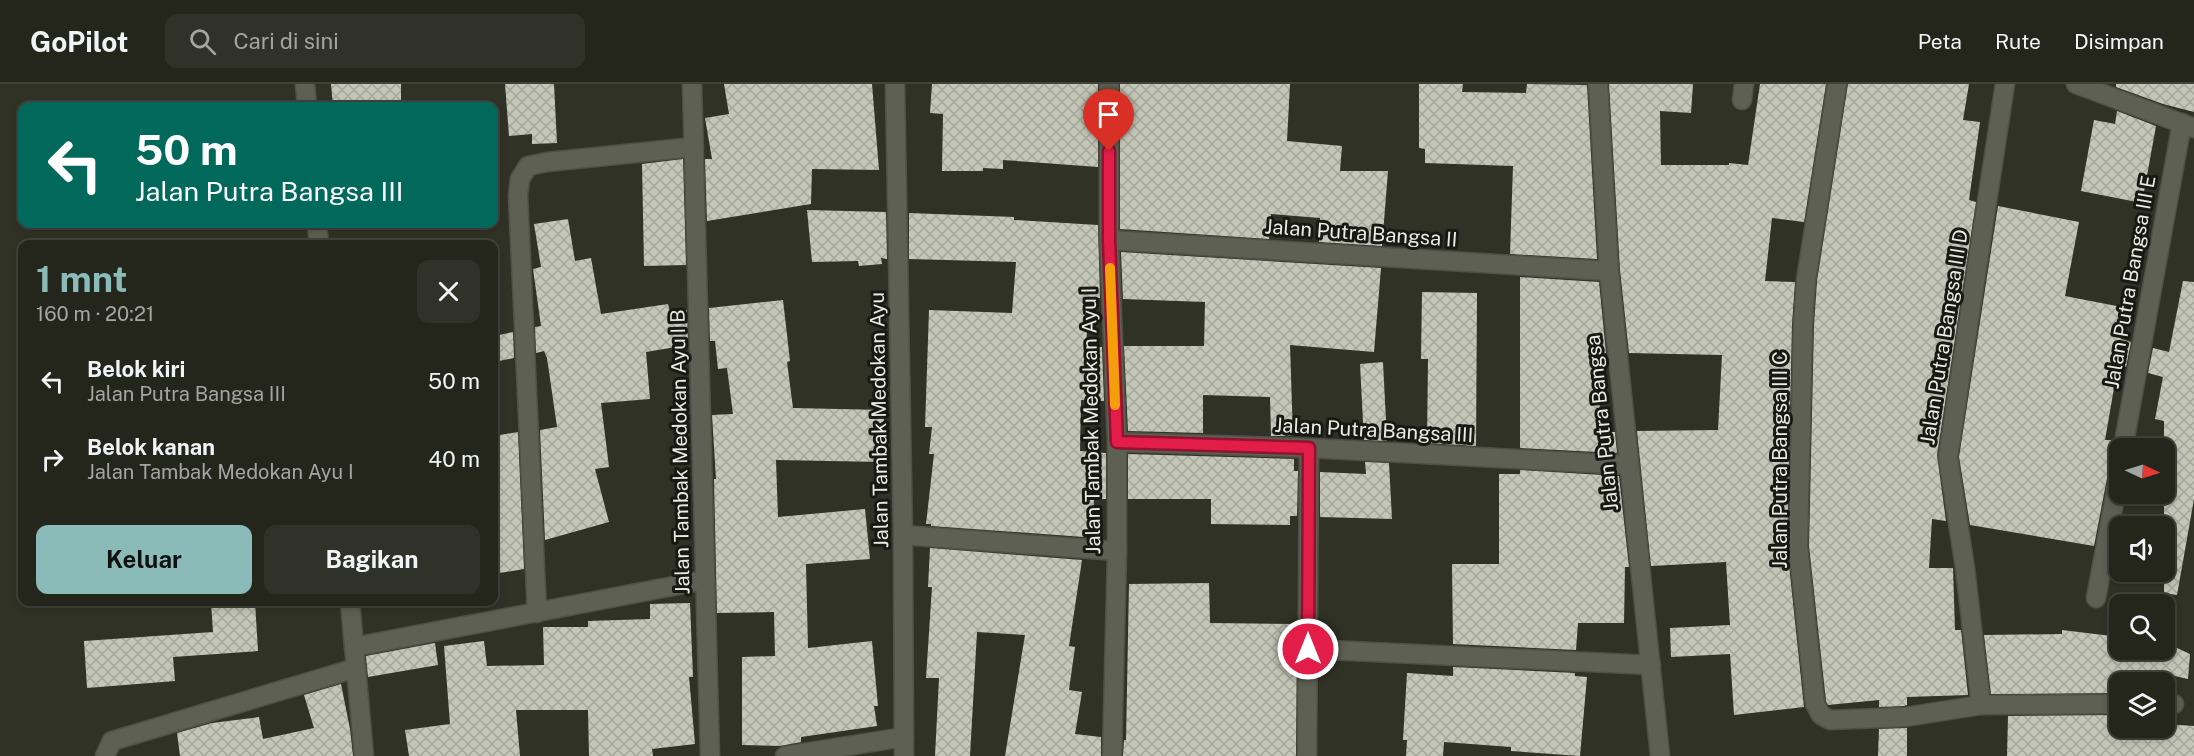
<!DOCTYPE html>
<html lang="id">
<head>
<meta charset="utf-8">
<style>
  :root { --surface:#24261c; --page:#303229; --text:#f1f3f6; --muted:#a3a5a3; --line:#41433b; --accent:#8bbbb9 }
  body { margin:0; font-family:"Public Sans",sans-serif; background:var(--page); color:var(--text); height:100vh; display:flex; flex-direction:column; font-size:22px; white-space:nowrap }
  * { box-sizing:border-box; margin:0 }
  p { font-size:20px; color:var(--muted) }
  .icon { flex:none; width:33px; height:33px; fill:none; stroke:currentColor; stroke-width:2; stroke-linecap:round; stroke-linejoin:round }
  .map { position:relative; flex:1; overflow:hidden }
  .side { position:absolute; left:18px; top:156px; width:480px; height:366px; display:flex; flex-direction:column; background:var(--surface); border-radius:12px; box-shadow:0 3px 9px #0003,0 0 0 2px var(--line) }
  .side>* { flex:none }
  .banner { position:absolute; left:18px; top:18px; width:480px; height:126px; border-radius:12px; box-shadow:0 3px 9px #0003,0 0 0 2px var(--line); background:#00695c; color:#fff; overflow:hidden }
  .needle { width:39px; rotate:94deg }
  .buttons { position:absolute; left:2109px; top:354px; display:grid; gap:12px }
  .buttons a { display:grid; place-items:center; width:66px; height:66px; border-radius:12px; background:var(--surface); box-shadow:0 3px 9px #0003,0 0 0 2px var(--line); font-size:30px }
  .pin { position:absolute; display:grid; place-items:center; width:51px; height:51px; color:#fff; margin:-62px -26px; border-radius:50% 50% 50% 0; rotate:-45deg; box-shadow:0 0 6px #0007 }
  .pin .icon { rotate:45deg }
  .me { position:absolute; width:66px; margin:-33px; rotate:0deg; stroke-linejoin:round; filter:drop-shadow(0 0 4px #0008) }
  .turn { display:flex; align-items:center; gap:21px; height:126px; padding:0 18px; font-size:27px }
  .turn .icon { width:78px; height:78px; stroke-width:2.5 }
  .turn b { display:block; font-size:42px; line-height:51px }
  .round { display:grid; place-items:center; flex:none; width:63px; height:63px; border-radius:12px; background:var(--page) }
  .headline { display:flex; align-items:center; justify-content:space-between; height:102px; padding:0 18px }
  h1 { font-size:36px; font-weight:700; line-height:45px; color:var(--accent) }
  .button { display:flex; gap:12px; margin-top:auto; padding:12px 18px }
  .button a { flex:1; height:69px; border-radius:12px; background:var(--accent); color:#111; font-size:24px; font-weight:700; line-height:69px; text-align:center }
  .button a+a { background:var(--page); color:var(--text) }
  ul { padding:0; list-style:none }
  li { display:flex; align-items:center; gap:18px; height:78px; padding:0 18px }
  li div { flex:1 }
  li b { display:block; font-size:22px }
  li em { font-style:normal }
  header { display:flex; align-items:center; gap:36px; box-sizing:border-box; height:84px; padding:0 30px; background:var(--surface); border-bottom:2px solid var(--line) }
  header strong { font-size:28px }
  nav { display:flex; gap:33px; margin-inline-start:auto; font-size:21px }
  .search { width:420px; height:54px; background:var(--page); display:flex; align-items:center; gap:15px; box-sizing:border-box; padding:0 21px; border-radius:12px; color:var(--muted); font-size:22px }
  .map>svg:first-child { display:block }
  .building { fill:url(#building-cross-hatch) }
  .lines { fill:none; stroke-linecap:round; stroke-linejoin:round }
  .minor-casing { stroke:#4f5046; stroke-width:21 }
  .minor { stroke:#5e6053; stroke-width:18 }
  .route-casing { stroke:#92132f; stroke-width:15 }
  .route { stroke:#e11d48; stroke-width:10 }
  .slow { stroke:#f59e0b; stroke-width:10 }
  .labels { text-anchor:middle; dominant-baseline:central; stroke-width:6; stroke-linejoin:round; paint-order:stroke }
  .street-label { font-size:20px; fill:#eaebe3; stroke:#191914 }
</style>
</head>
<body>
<header>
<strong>GoPilot</strong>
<div class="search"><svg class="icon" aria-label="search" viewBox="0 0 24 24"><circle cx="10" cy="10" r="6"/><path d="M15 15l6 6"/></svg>Cari di sini</div>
<nav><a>Peta</a><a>Rute</a><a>Disimpan</a></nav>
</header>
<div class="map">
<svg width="2194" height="672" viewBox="0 0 2194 672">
  <defs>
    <pattern id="building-cross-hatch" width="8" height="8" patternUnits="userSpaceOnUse" patternTransform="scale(1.5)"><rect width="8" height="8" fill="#c4c6b7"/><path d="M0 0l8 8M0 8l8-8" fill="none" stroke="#a4a69a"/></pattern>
  </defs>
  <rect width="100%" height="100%" fill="#303226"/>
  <!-- building -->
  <g class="building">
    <polygon points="331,0 401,0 401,22 333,22"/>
    <polygon points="505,0 554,0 557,59 532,60 532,50 509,52"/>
    <polygon points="724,0 872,0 879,86 812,85 811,120 707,137 705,75 712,75 705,34 729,30"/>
    <polygon points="932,0 1098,0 1098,83 1003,76 1003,85 983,84 983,87 942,87 943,30 930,29"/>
    <polygon points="1120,0 1290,0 1287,57 1342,62 1340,87 1388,87 1382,162 1319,158 1320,134 1271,130 1269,155 1120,145"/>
    <polygon points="1419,0 1463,0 1462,8 1526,9 1527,0 1587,1 1597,175 1510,170 1513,82 1425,79 1425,65 1419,64"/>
    <polygon points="1609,0 1693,0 1691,29 1660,27 1661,81 1729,81 1729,79 1748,81 1760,0 1826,0 1804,138 1772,134 1765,197 1795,198 1792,240 1787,462 1804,623 1734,631 1730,570 1671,573 1670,544 1730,541 1726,478 1651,482 1637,347 1718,346 1722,271 1629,269 1620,186"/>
    <polygon points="1848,0 1969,0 1963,36 1980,38 1969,116 1976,118 1937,371 1946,437 1932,435 1929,484 1953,484 1955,546 1961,546 1968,611 1907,613 1907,621 1904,622 1879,623 1879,616 1828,621 1826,617 1809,462 1814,241 1817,197"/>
    <polygon points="2116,0 2194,0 2194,28 2163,20 2116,3"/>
    <polygon points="2117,27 2156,42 2142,119 2081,107 2094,36 2115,40"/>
    <polygon points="683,75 686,181 644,182 642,80"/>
    <polygon points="1998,122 2079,138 2065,212 2127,224 2121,255 2131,258 2126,283 2118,281 2105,356 2113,356 2112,367 2120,375 2112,378 2109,384 2094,462 1970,441 1959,373"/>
    <polygon points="807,126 886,128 887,175 881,174 882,180 859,182 858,177 812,178"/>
    <polygon points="909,129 1014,133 1014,136 1098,141 1100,214 1089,214 1086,263 1102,263 1104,317 1081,316 1080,367 1106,369 1106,415 1094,415 1093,449 1084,449 1084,453 931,442 931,440 926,440 934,370 929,370 932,343 925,343 929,226 1012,229 1016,178 909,175"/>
    <polygon points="568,135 575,177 591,174 601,230 668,220 670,228 687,226 688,261 646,268 650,315 601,319 609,383 595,385 609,438 545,456 540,346 557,343 547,274 544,267 536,269 535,243 541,242 533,185 541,183 534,140"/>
    <polygon points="1121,168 1381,184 1374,268 1290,261 1293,352 1271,352 1270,313 1203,311 1203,349 1128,347 1124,262 1204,262 1205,218 1123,215"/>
    <polygon points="1520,193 1599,198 1606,269 1601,269 1599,348 1615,348 1617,369 1520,364"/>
    <polygon points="2183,197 2194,198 2194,415 2177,511 2164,509 2164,337 2155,335 2163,293 2148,289 2153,264 2169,268"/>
    <polygon points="1422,208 1477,209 1476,362 1427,359 1428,275 1421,275"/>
    <polygon points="783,216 790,277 787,278 793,324 884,326 883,378 776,376 778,433 865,425 870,475 806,480 808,564 872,557 878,622 874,622 877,642 801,653 801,658 780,662 742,661 742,573 775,572 774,528 717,529 714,395 716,395 712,331 733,330 727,284 718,285 715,257 710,257 709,224"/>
    <polygon points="513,248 514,274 494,278 494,252"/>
    <polygon points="1383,278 1387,357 1364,356 1360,280"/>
    <polygon points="518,348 524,485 494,490 494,352"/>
    <polygon points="1128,370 1294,375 1294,387 1298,387 1297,432 1290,432 1290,441 1211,440 1211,415 1128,415"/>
    <polygon points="1365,378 1389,379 1392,435 1320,433 1320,388 1366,390"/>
    <polygon points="1520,386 1619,392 1629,483 1625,483 1624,539 1578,539 1576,566 1453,560 1452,480 1499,480 1499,390 1520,390"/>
    <polygon points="930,464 1082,476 1069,562 1075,563 1069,606 1082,608 1075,650 1101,653 1101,672 1005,672 1025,551 977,548 970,672 935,672 939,594 926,594 932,503 928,503"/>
    <polygon points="1209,499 1210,539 1297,540 1296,672 1123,672 1124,656 1126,656 1129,500"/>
    <polygon points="211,518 255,518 258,567 173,573 175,597 87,604 84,557 213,548"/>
    <polygon points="690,519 693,593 689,593 695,660 652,665 653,672 589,672 588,626 516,626 520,672 409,672 405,646 450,640 444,562 484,557 487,582 544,581 543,543 588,543 588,537 650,535 650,520"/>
    <polygon points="2062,546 2120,553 2120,566 2164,566 2164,558 2190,570 2188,595 2166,590 2166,598 2120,598 2120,609 1991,610 1984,551 2062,550"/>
    <polygon points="435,559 438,581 368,593 366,572"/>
    <polygon points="1453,583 1575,589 1575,592 1587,593 1580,672 1511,667 1511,663 1444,658 1443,672 1406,672 1407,656 1403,656 1407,589 1453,592"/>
    <polygon points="341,600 350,645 353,672 180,672 177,649 212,639 259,633 263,655 314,644 304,611"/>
    <polygon points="2120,631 2120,644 2164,644 2164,640 2194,642 2194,672 2007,672 2008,632"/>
    <polygon points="1907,644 1907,672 1878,672 1879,645"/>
  </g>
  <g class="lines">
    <defs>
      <g id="minor">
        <polyline points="305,0 307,22"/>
        <polyline points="692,0 710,672"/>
        <polyline points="895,0 903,451 904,672"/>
        <polyline points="1109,0 1109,156 1117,358 1117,467 1112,672"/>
        <polyline points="1598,0 1609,187 1660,672"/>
        <polyline points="1837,0 1806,196 1803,240 1798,462 1815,620 1821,631 1830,636 1905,633 1981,621 2120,620"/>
        <polyline points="2076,0 2194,44"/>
        <polyline points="1742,16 1744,0"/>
        <polyline points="317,140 319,160"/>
        <polyline points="1109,156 1609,187"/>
        <polyline points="1117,358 1309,364 1629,381"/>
        <polyline points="2123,364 2182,39"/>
        <polyline points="903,451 1117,467"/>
        <polyline points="2096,514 2120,386"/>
        <polyline points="350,518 364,672"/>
        <polyline points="537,529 518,111 520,95 528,82 547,78 694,63"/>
        <polyline points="354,563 705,496"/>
        <polyline points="1308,565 1651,581"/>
        <polyline points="2164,620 2174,620"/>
        <polyline points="1981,621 1965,484 1948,373 2005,0"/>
        <polyline points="105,672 112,657 356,584"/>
        <polyline points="785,672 904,653"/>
        <polyline points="1307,672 1309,364"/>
      </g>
    </defs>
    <!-- minor casing -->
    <use href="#minor" class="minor-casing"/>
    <!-- minor -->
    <use href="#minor" class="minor"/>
  </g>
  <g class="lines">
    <defs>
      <polyline id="route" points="1109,67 1109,156 1117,358 1309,364 1308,565"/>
    </defs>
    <!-- route casing -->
    <use href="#route" class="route-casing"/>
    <!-- route -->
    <use href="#route" class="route"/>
    <!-- slow -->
    <polyline class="slow" points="1110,184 1115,321"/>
  </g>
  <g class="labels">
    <!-- street labels -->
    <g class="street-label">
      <text transform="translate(1361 149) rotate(4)">Jalan Putra Bangsa II</text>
      <text transform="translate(2130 198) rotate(-80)">Jalan Putra Bangsa III E</text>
      <text transform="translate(1944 253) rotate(-81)">Jalan Putra Bangsa III D</text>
      <text transform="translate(879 336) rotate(-91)">Jalan Tambak Medokan Ayu</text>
      <text transform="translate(1091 337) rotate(-91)">Jalan Tambak Medokan Ayu I</text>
      <text transform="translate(1602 339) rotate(-96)">Jalan Putra Bangsa</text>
      <text transform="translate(1374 346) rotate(3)">Jalan Putra Bangsa III</text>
      <text transform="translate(680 368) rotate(-91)">Jalan Tambak Medokan Ayu I B</text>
      <text transform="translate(1780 376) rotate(-90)">Jalan Putra Bangsa III C</text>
    </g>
  </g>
</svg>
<div class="buttons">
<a><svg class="needle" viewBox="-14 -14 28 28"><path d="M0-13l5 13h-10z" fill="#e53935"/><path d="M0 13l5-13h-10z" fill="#a3a5a3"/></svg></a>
<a><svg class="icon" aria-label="sound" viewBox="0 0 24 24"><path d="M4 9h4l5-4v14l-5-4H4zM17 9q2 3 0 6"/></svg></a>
<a><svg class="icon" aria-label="search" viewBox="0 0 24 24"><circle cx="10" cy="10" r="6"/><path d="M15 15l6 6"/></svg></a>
<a><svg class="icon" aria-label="layers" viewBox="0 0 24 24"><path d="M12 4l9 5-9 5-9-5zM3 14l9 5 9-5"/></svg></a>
</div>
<div class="pin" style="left:1109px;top:67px;background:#d93025"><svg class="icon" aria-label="arrive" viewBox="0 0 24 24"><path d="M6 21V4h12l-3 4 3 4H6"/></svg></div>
<svg class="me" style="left:1308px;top:565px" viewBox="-20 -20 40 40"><circle r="17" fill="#e11d48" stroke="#fff" stroke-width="3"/><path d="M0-11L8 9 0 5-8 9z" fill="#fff"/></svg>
<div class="banner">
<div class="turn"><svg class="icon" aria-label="left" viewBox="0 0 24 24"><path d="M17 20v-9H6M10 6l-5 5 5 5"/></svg><div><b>50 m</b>Jalan Putra Bangsa III</div></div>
</div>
<section class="side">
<div class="headline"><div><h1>1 mnt</h1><p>160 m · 20:21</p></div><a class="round"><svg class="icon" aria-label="close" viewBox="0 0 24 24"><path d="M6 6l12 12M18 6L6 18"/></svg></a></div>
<ul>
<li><svg class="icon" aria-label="left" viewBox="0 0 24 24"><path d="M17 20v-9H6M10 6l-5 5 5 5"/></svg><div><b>Belok kiri</b><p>Jalan Putra Bangsa III</p></div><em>50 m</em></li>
<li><svg class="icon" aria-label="right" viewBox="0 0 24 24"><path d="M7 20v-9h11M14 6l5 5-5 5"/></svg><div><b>Belok kanan</b><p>Jalan Tambak Medokan Ayu I</p></div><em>40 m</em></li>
</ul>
<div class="button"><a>Keluar</a><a>Bagikan</a></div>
</section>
</div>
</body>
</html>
